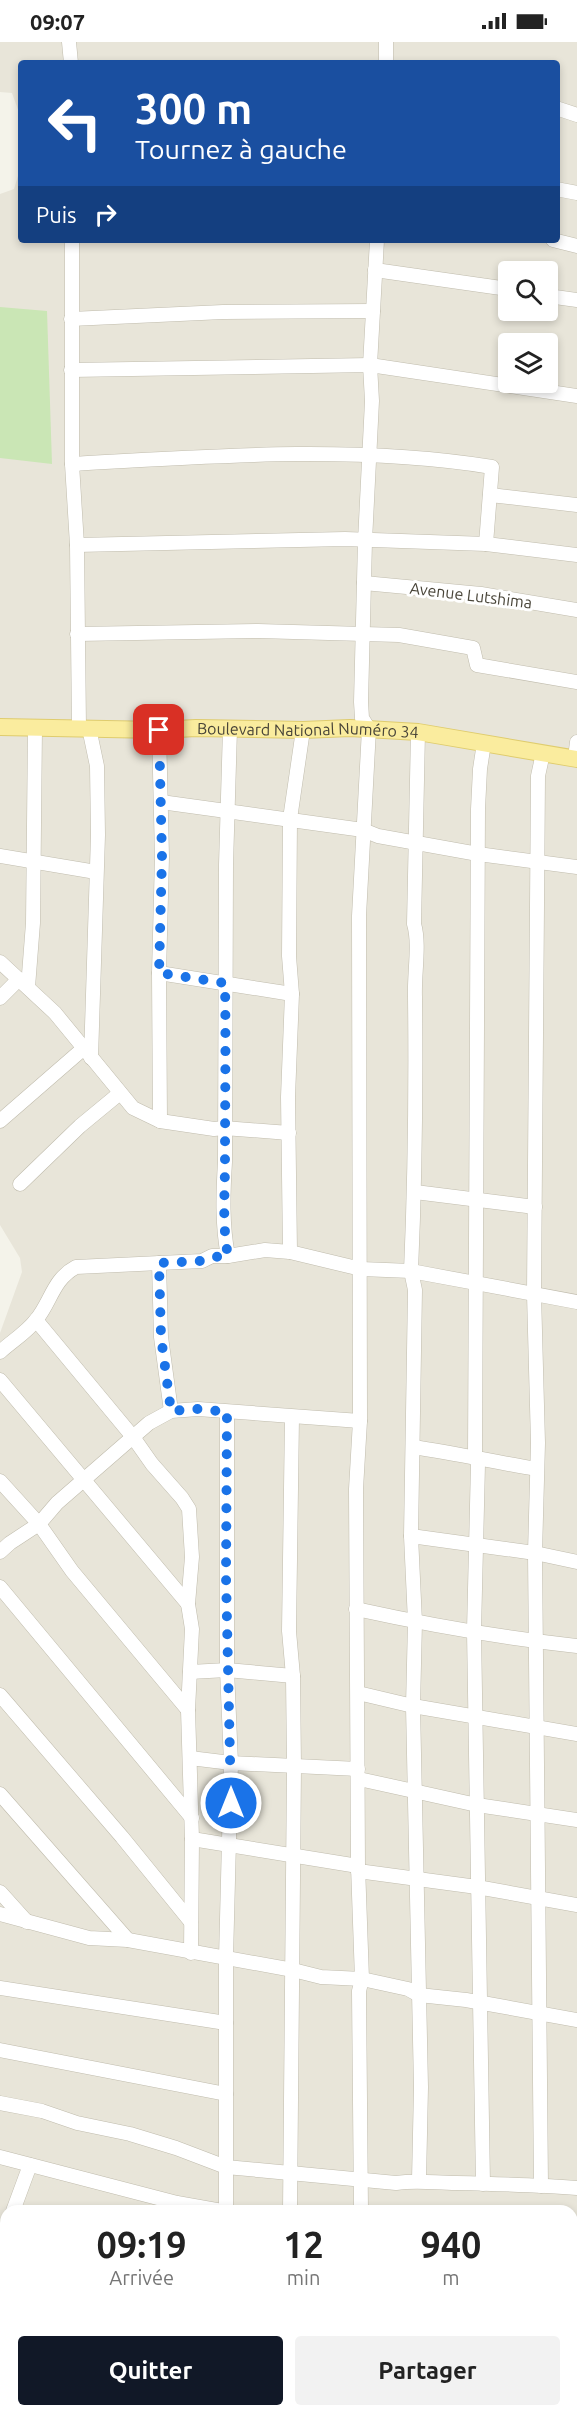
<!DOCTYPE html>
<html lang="fr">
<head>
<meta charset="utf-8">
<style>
  :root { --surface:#fff; --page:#f2f2f2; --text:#222; --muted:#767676; --accent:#111827 }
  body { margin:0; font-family:Ubuntu,sans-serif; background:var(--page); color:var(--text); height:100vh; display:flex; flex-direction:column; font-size:22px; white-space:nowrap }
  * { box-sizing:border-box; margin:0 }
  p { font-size:20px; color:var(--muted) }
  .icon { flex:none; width:33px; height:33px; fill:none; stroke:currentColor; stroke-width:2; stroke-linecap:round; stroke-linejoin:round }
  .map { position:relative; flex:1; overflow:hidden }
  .drawer { position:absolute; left:0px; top:2163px; width:578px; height:212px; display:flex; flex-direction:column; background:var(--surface); border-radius:18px 18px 0 0; box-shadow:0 3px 9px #0003 }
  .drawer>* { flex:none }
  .banner { position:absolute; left:18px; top:18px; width:542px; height:183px; border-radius:6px; box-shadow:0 3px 9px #0003; background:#1a4fa0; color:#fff; overflow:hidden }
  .buttons { position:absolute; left:498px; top:219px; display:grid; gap:12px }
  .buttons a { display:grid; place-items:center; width:60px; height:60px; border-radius:6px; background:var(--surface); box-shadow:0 3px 9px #0003; font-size:30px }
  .pin { position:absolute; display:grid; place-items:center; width:51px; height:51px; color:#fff; margin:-26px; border-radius:12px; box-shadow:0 3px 9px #0006 }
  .me { position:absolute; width:66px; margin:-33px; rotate:0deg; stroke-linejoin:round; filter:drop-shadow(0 0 4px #0008) }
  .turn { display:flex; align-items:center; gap:21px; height:126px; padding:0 18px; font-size:27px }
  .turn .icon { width:78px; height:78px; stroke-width:2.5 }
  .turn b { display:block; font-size:42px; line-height:51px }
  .then { display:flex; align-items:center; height:57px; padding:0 18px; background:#0003; gap:12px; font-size:22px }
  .eta { display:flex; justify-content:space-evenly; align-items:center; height:102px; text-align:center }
  .eta b { font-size:36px; font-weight:700; line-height:42px }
  .primary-button { display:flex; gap:12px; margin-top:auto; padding:12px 18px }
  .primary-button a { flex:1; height:69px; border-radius:6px; background:var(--accent); color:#fff; font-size:24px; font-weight:700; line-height:69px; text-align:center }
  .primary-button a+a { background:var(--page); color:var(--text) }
  .status { display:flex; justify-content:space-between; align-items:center; height:42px; padding:0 30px; background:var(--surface); direction:ltr }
  .status svg { height:16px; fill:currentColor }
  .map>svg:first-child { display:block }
  .residential { fill:#e8e5d9; fill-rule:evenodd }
  .garden { fill:#cae6b5 }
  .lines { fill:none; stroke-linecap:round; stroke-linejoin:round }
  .minor-casing { stroke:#c0bcad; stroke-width:15 }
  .major-casing { stroke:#dfcc6e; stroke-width:18 }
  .minor { stroke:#fff; stroke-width:14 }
  .major { stroke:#faec9e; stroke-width:16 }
  .route { stroke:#1a73e8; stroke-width:10; stroke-dasharray:0 18 }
  .labels { text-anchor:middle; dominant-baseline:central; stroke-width:6; stroke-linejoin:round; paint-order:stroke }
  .street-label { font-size:16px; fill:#484438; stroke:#fff }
</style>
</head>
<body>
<div class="status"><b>09:07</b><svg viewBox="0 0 49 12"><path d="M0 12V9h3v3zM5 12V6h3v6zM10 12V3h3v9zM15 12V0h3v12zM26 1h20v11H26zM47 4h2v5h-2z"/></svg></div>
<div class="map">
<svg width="577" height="2374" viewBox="0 0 577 2374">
  <rect width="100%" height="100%" fill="#f4f3ea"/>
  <!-- residential -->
  <g class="residential">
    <path d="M0,0H577V2332L572,2329V2169H6V2214L0,2209V1291L22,1230L20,1216L0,1183V152L14,147L21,124V198H556V21H21V76L12,51L0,50ZM508,230H548V268H508ZM508,302H548V340H508Z"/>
    <polygon points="211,2369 407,2369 401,2374 212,2374"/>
  </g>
  <!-- garden -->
  <polygon class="garden" points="0,265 47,269 52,422 0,416"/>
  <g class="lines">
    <defs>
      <g id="minor">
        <polyline points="69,0 71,21"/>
        <polyline points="386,21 386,0"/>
        <polyline points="556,66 577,73"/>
        <polyline points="556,147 577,151"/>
        <polyline points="72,198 72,422 77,503 79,686"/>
        <polyline points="553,198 577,204"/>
        <polyline points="375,228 508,247"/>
        <polyline points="548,254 577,258"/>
        <polyline points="71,277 223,270 373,269"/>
        <polyline points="71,328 370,323 577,354"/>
        <path d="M72,422C209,414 356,403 492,425L486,502"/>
        <polyline points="490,453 577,463"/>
        <polyline points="77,503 345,497 486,502 577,513"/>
        <polyline points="364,541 481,552 577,568"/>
        <polyline points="77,592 258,589 399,593 473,606 477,623 577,640"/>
        <polyline points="89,686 97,724 98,793 91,1016"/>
        <polyline points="159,688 162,815 159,931 160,1079"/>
        <path d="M418,690L414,882C420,902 414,932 415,955C416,1046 415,1137 411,1229L415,1248L411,1494L415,1580L413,1664L421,2045L419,2138"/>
        <polyline points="575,716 577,700"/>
        <polyline points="161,760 363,788 378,794 478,812 577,825"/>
        <polyline points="0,814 96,830"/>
        <polyline points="0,920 55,971 133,1066 160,1079 214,1087 224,1086 289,1091"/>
        <polyline points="159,931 292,952"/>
        <polyline points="28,945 33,881 35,685"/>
        <polyline points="0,956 19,937"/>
        <polyline points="0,1079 84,1006"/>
        <polyline points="20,1142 80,1084 120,1051"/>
        <polyline points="415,1150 535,1165"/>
        <polyline points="290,1210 288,1055 292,952 289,914 290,777 303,688"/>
        <path d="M228,1214C222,1183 223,1152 225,1120L226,823L230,687"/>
        <polyline points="159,1221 161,1295 171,1369"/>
        <polyline points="36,1278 133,1395 152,1422 182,1456 189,1467 192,1515 188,1562 192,1587 188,1668 192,1797 191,1911"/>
        <path d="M0,1310C11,1300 27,1290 36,1278C51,1260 53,1237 76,1225L202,1219L212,1214H228L265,1208L290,1210L361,1227L411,1229L577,1260"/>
        <polyline points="0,1338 188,1562"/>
        <path d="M413,1405C454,1411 495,1420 536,1427"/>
        <polyline points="0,1439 39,1482 72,1529 188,1668"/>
        <polyline points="411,1494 535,1511 577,1520"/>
        <polyline points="0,1510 10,1501 39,1482 57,1461 149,1381 171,1369 198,1367 360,1379"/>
        <polyline points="0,1545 192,1776"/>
        <path d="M356,1567C429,1583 503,1596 577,1604"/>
        <polyline points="190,1630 227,1628 293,1634"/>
        <polyline points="358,1651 413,1664 577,1692"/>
        <polyline points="0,1653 122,1795 191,1880"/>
        <polyline points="190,1716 231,1721 358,1727"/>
        <polyline points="359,1737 477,1763 577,1778"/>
        <polyline points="0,1752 128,1898"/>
        <polyline points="192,1797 358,1824"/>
        <polyline points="358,1829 477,1845 577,1863"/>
        <polyline points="0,1850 27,1880"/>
        <polyline points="0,1872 89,1896 128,1898 293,1928 321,1935 362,1937 408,1947 419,1953 466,1958 577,1978"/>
        <polyline points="0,1946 226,1981"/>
        <polyline points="0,2008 226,2052"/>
        <path d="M0,2061L42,2069L77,2081L130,2092L176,2106L226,2125L396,2141C418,2138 435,2141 456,2141C497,2142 537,2143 577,2146"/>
        <polyline points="0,2115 177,2161 222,2169"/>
        <path d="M483,2142L474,1589L478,1422L475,1414C474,1199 479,983 478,767L480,727L484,701"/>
        <polyline points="541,2144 535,1511 538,1401 534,1252 538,734 543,711"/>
        <polyline points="13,2169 30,2123"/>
        <polyline points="226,2169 226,1916 231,1721 227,1628 227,1370"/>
        <polyline points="290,2169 294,1725 293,1634 289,1589 292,1375"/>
        <polyline points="361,2169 359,1949 362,1937 358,1824 356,1447 360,1379 359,874 369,687 362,676 361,660 365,499 372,359 370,323 377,198"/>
        <polyline points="368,2368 369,2374"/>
      </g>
      <g id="major">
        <path id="s1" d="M0,685L159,688L196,686L303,688L350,686L418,690L577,717"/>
      </g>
    </defs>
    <!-- minor casing -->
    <use href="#minor" class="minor-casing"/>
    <!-- major casing -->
    <use href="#major" class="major-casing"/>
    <!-- minor -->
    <use href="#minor" class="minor"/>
    <!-- major -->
    <use href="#major" class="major"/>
  </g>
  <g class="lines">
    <!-- route -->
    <path class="route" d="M159,688L162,815L159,931L225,941C226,1000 225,1060 225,1119C225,1152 222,1182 228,1214L212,1215L201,1219L159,1221L161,1295L171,1369L198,1367L227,1370L226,1534L231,1761"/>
  </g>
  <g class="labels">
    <!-- street labels -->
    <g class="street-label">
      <text transform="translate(471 553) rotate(7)">Avenue Lutshima</text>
      <text stroke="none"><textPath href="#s1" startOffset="308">Boulevard National Numéro 34</textPath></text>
    </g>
  </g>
</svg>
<div class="buttons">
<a><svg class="icon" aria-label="search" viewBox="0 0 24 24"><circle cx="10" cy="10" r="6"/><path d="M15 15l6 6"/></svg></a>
<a><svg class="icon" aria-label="layers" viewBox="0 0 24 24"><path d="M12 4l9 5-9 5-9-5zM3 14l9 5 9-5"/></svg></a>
</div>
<div class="pin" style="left:159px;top:688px;background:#d93025"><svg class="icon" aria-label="arrive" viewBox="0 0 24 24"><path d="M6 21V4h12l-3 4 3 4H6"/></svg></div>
<svg class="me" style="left:231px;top:1761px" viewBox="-20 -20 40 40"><circle r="17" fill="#1a73e8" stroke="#fff" stroke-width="3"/><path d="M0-11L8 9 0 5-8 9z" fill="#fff"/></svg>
<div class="banner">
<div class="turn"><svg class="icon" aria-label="left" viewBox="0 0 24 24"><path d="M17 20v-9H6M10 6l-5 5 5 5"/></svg><div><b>300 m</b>Tournez à gauche</div></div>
<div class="then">Puis<svg class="icon" aria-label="right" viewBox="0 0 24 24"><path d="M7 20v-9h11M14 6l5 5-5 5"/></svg></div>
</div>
<section class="drawer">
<div class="eta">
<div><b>09:19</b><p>Arrivée</p></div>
<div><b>12</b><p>min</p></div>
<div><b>940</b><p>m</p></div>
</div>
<div class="primary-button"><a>Quitter</a><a>Partager</a></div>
</section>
</div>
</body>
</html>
